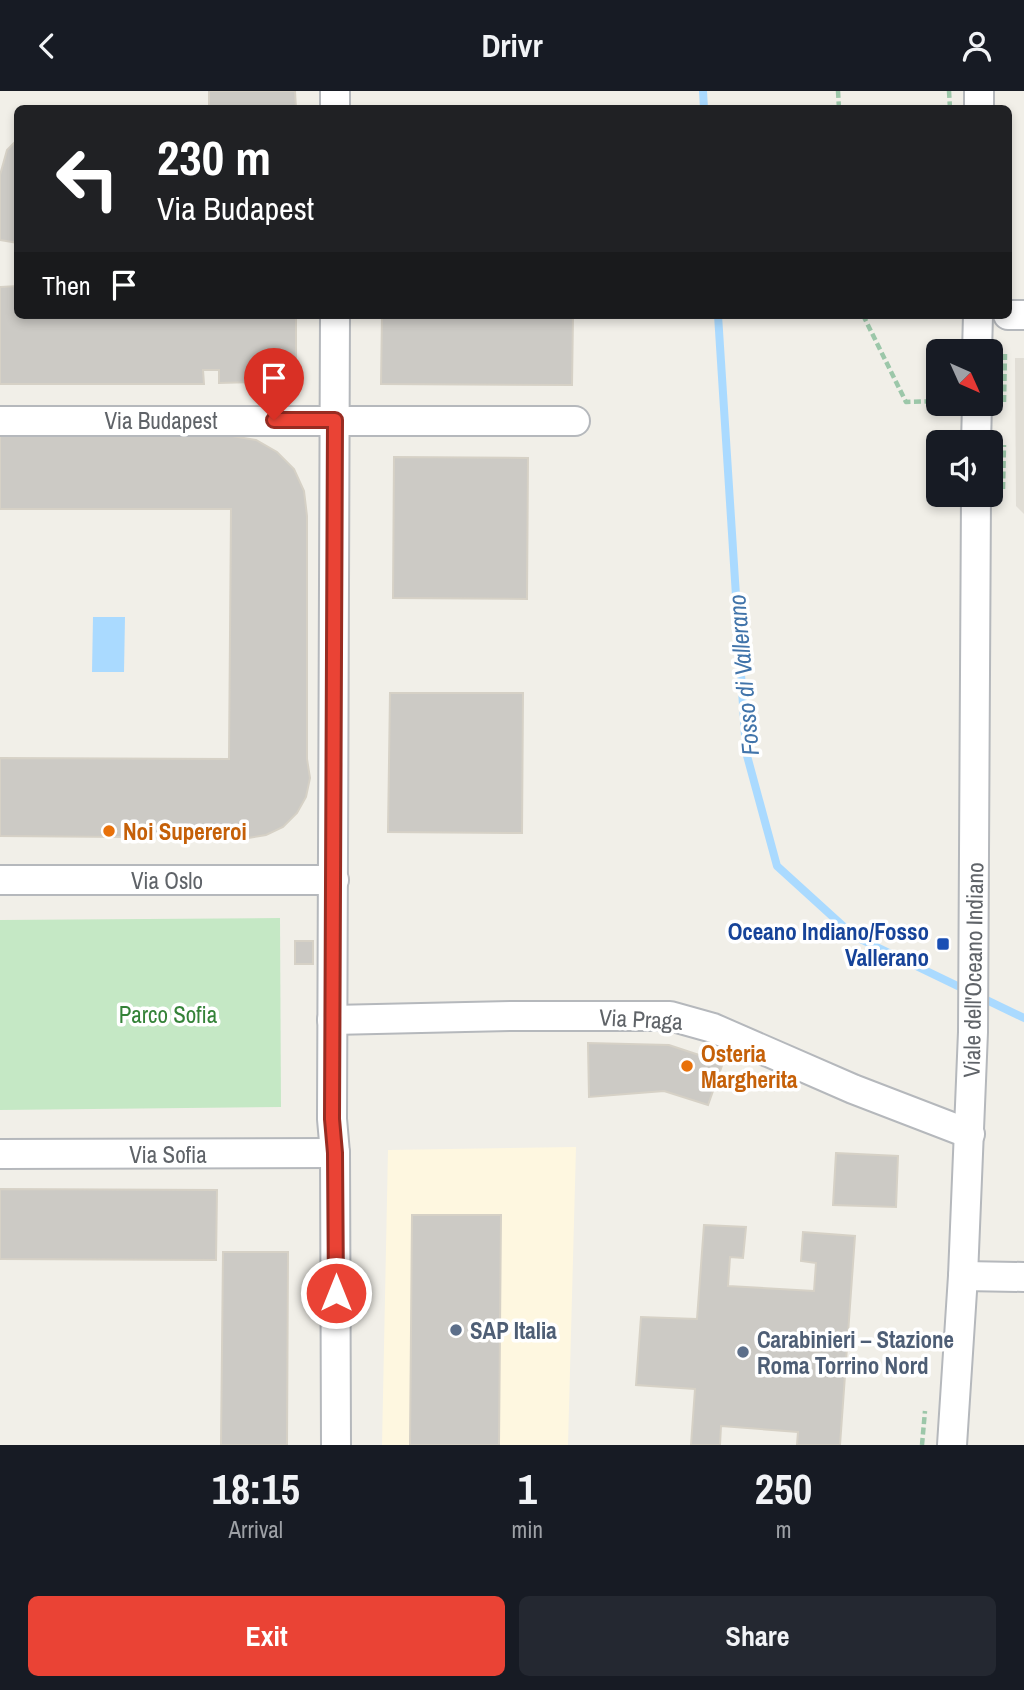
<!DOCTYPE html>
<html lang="en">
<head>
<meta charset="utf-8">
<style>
  :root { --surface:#171b24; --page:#242831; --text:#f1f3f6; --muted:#9ea1a6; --accent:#ea4335 }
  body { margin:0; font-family:"Archivo Narrow",sans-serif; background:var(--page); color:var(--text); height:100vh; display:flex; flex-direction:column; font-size:26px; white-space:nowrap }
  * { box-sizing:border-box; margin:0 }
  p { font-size:23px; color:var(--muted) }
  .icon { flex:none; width:38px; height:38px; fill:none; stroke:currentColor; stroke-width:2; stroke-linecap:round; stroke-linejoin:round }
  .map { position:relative; height:1354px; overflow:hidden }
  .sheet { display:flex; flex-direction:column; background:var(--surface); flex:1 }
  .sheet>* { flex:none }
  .hud { position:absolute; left:14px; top:14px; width:998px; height:214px; border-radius:10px; box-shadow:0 4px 10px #0003; background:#202124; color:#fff; overflow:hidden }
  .needle { width:46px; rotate:135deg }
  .controls { position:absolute; left:926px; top:248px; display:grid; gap:14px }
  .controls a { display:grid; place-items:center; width:77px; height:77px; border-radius:10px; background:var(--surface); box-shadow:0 4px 10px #0003; font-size:35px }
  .pin { position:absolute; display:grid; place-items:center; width:60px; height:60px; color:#fff; margin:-72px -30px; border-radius:50% 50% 50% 0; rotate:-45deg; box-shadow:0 0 7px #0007 }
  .pin .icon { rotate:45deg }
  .me { position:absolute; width:77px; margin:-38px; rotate:0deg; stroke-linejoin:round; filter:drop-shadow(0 0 5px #0008) }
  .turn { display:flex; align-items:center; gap:24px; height:147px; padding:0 28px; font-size:32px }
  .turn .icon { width:91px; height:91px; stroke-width:2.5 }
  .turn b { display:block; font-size:49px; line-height:60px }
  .then { display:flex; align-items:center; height:66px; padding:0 28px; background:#0003; gap:14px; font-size:26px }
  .eta { display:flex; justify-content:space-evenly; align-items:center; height:119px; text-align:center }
  .eta b { font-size:42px; font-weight:700; line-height:49px }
  .action { display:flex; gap:14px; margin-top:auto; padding:14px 28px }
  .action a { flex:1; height:80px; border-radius:10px; background:var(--accent); color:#fff; font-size:28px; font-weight:700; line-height:80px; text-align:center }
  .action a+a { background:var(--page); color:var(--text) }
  header { display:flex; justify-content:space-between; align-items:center; height:91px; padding:0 28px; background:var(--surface); font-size:32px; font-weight:700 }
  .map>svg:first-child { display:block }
  .commercial { fill:#fef7e0 }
  .education { fill:#e1ded6 }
  .green { fill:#c5e8c5 }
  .water { fill:#aadaff }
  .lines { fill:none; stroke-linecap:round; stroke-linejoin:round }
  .stream { stroke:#aadaff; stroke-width:8 }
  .building { fill:#cccac5; stroke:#d6d1c6; stroke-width:2 }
  .minor-casing { stroke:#b5b8bc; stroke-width:32 }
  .path { stroke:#9cc7a9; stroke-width:4.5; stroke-dasharray:7 3.5; stroke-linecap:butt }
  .minor { stroke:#fff; stroke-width:28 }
  .route-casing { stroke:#982c22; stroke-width:18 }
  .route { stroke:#ea4335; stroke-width:12 }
  .food-dot { fill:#e8710a; stroke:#fff; stroke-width:2.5 }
  .transit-dot { fill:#1a4fb4; stroke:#fff; stroke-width:2.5 }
  .service-dot { fill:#5c6f8a; stroke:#fff; stroke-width:2.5 }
  .labels { text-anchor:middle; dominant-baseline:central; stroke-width:7; stroke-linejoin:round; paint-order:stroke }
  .street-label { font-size:23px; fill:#5f6368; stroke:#fff }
  .food-label { font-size:23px; font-weight:bold; fill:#c56008; stroke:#fff; text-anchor:start }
  .transit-label { font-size:23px; font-weight:bold; fill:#164399; stroke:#fff; text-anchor:end }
  .park-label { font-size:23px; fill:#348238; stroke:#fff }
  .service-label { font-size:23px; font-weight:bold; fill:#4e5e75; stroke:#fff; text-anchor:start }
  .water-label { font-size:24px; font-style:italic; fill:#4174aa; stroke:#fff }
</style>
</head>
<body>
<header><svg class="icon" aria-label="back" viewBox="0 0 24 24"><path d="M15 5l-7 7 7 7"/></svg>Drivr<svg class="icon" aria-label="person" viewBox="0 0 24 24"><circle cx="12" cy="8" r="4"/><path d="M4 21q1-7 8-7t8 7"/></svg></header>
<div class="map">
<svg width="1024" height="1354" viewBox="0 0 1024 1354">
  <rect width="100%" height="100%" fill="#f1efe8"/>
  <!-- commercial -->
  <polygon class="commercial" points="576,1056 568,1354 382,1354 388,1059"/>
  <!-- education -->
  <polygon class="education" points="1015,267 1024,267 1024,423 1016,415"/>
  <!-- green -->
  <polygon class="green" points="280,827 281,1016 0,1019 0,829"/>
  <!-- water -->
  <polygon class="water" points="93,526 125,526 124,581 92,581"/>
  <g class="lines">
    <!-- stream -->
    <g class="stream">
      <polyline points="703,0 704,18"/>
      <polyline points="718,224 746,661 777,775 854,845 1024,927"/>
    </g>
  </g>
  <!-- building -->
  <g class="building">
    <polygon points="209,0 295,0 296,18 209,18"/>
    <polygon points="18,48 18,152 0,149 0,84 7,59"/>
    <polygon points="18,195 18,224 296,224 296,290 219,292 219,279 203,279 204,293 0,293 0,196"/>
    <polygon points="382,224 573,224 572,294 381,293"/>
    <polygon points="0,344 232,345 256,349 277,361 294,378 304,400 307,425 307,668 310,687 306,706 297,722 283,736 266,744 248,747 0,745 0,667 229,668 231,418 0,418"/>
    <polygon points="394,366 528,367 527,508 393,507"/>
    <polygon points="390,602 523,602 522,742 388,741"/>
    <rect x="295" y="850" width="18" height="23"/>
    <polygon points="588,952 669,954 723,972 708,1014 664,1000 589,1006"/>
    <polygon points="836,1062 898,1065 896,1116 833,1114"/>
    <polygon points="0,1098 217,1099 216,1169 0,1168"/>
    <polygon points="412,1124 501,1124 499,1354 410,1354"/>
    <polygon points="704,1134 746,1136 743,1167 730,1166 728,1195 814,1200 816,1172 801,1170 803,1141 855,1145 840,1354 797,1354 798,1341 721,1335 720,1354 691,1354 695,1298 636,1294 641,1226 697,1228"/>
    <polygon points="223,1161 288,1161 287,1354 221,1354"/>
  </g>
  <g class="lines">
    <defs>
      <g id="minor">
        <polyline points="979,0 979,18"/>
        <polyline points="335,18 335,0"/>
        <polyline points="335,224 332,1028 335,1062 336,1354"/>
        <polyline points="1008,224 1024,224"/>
        <polyline points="977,261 978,224"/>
        <polyline points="0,330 575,330"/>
        <polyline points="976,352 977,313"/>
        <polyline points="0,789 334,789"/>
        <polyline points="332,929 511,925 670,925 713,937 853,998 970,1043"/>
        <polyline points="0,1063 335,1062"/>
        <polyline points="963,1185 1024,1186"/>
        <polyline points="952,1354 963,1185 973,941 976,404"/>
      </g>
    </defs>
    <!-- minor casing -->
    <use href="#minor" class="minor-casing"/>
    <!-- path -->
    <g class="path">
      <polyline points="838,0 839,18"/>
      <polyline points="949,0 950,18"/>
      <polyline points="863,224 906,311 938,310"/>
      <polyline points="1004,311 1005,263"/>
      <polyline points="1003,398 1004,354"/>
      <polyline points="922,1354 925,1320"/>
    </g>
    <!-- minor -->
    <use href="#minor" class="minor"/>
  </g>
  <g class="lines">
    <defs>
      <polyline id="route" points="274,329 335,329 332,1028 335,1062 336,1202"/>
    </defs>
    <!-- route casing -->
    <use href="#route" class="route-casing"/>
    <!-- route -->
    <use href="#route" class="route"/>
  </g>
  <!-- markers -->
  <g class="food-dot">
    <circle cx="109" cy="740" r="7"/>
    <circle cx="687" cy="975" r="7"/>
  </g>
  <rect class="transit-dot" x="936" y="846" width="14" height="14" rx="3.5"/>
  <g class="service-dot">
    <circle cx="456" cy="1239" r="7"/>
    <circle cx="743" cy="1261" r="7"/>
  </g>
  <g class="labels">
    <!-- street labels -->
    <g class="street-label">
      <text x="161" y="329">Via Budapest</text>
      <text x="167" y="789">Via Oslo</text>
      <text transform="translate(973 879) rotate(-89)">Viale dell'Oceano Indiano</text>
      <text transform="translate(641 928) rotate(3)">Via Praga</text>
      <text x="168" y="1063">Via Sofia</text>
    </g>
    <!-- food labels -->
    <g class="food-label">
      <text x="123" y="740">Noi Supereroi</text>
      <text x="701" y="962">Osteria<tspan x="701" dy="26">Margherita</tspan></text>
    </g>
    <!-- transit labels -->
    <g class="transit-label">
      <text x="929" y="840">Oceano Indiano/Fosso<tspan x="929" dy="26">Vallerano</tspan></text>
    </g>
    <!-- park labels -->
    <g class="park-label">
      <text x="168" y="923">Parco Sofia</text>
    </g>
    <!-- service labels -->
    <g class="service-label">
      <text x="470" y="1239">SAP Italia</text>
      <text x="757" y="1248">Carabinieri – Stazione<tspan x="757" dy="26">Roma Torrino Nord</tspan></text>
    </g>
    <!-- water labels -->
    <g class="water-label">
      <text transform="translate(743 584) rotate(-95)">Fosso di Vallerano</text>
    </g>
  </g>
</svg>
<div class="controls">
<a><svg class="needle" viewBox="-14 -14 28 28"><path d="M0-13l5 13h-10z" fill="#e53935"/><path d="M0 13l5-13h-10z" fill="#9ea1a6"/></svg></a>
<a><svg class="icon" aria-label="sound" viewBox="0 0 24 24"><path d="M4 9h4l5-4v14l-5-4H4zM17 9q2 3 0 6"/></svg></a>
</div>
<div class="pin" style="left:274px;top:329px;background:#d93025"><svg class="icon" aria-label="arrive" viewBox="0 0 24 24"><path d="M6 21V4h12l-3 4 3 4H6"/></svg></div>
<svg class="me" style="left:336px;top:1202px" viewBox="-20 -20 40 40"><circle r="17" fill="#ea4335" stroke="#fff" stroke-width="3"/><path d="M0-11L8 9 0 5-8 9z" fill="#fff"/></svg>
<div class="hud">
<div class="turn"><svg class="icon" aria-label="left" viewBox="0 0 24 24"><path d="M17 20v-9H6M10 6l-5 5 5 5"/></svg><div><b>230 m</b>Via Budapest</div></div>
<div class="then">Then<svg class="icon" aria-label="arrive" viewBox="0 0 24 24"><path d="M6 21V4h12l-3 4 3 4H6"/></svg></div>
</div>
</div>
<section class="sheet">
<div class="eta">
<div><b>18:15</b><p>Arrival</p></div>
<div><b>1</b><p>min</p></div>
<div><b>250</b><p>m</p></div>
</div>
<div class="action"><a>Exit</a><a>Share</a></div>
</section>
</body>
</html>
